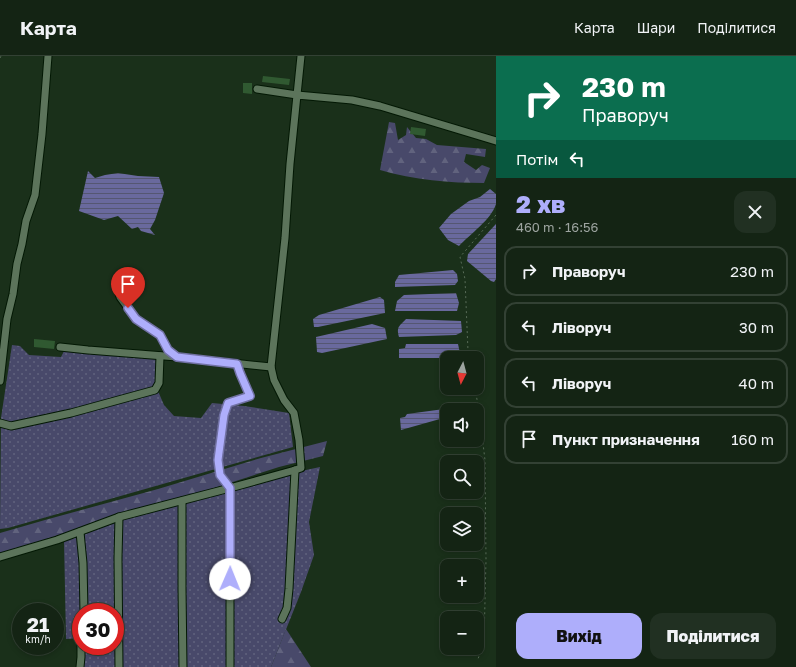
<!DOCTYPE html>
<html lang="uk">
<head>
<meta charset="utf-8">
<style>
  :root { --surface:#142414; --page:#213022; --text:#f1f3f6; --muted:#9da4a0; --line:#334134; --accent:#aeaefb }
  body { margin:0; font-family:"Golos Text",sans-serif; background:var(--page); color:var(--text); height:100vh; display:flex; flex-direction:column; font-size:15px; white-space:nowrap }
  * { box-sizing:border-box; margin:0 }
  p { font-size:13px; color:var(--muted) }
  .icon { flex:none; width:22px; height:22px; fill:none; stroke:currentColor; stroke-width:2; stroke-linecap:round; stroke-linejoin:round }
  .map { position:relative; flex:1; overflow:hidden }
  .drawer { display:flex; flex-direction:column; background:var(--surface); width:300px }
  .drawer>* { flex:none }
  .top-card { background:#0b6e4f; color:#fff; overflow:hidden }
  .needle { width:26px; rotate:186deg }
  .tools { position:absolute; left:440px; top:295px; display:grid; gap:8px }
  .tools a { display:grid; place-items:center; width:44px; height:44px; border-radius:8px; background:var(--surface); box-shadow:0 2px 6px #0003,0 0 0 1px var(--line); font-size:20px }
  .speed { position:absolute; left:12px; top:547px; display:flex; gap:8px; font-size:20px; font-weight:700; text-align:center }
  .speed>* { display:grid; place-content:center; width:52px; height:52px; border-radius:50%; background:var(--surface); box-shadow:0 2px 6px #0003,0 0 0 1px var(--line); line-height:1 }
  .speed small { font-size:10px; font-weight:400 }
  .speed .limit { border:6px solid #d22; background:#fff; color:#111 }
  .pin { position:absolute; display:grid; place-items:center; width:34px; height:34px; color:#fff; margin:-41px -17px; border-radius:50% 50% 50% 0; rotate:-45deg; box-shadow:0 0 4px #0007 }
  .pin .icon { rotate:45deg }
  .me { position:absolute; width:44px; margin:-22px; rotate:1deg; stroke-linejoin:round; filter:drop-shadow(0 0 3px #0008) }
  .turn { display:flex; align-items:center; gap:14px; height:84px; padding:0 20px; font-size:18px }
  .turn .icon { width:52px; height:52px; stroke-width:2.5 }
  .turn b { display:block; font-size:28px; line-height:34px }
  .then { display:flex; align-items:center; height:38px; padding:0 20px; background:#0003; gap:8px; font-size:15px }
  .round { display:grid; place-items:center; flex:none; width:42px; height:42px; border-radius:12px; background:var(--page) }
  .overview { display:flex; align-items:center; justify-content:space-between; height:68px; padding:0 20px }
  h1 { font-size:24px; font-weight:800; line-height:30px; color:var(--accent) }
  .button { display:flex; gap:8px; margin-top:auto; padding:8px 20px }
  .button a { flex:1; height:46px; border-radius:12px; background:var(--accent); color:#111; font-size:16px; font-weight:800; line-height:46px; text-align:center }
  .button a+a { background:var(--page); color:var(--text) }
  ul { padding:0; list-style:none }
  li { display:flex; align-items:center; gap:12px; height:50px; margin:0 8px 6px; padding:0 12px; border:2px solid var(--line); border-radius:12px }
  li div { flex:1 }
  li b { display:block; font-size:15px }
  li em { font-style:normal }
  header { display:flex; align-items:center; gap:24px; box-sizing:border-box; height:56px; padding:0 20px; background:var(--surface); border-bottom:1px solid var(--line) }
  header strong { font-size:19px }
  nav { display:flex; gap:22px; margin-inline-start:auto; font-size:14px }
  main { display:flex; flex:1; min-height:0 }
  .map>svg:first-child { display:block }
  .grass { fill:url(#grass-dots) }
  .forest { fill:url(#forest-firs) }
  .water { fill:url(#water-rules) }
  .building { fill:#305931 }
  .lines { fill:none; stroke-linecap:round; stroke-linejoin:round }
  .minor-casing { stroke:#031804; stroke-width:9 }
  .path { stroke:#586c58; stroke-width:1; stroke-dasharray:2 3; stroke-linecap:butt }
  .minor { stroke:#5c745b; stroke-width:7 }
  .route-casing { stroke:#7171a3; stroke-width:10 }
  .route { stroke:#aeaefb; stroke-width:7 }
</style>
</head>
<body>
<header>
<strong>Карта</strong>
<nav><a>Карта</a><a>Шари</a><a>Поділитися</a></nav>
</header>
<main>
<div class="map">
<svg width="496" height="611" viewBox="0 0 496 611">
  <defs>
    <pattern id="grass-dots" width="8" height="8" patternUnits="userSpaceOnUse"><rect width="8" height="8" fill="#48496a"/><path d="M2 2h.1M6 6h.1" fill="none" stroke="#61637e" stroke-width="1.8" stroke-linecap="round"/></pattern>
    <pattern id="forest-firs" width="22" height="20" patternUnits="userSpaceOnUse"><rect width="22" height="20" fill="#48496a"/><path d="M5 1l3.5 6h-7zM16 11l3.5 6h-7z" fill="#61637e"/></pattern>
    <pattern id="water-rules" width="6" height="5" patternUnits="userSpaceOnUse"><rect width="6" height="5" fill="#69699d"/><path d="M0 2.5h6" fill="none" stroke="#555772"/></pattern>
  </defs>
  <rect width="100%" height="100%" fill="#1a301a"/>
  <!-- grass -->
  <g class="grass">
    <polygon points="12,289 20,290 29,299 61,301 64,295 157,302 155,328 164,349 174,360 201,362 212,347 244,350 289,357 293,391 8,472 0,473 1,362"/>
    <polygon points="320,411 309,466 314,499 301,536 271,611 83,611 84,590 115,590 115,556 81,556 81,582 66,583 64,485 117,463 292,417"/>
  </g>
  <!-- forest -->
  <g class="forest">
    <path d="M389,66L395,67L398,84L406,79L407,71L416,82L426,83L437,89L486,93L485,101L466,98L464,106L476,114L482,109L490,112L484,127C450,127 414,124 380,114Z"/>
    <polygon points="327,385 323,400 279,411 60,482 0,497 0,477 45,464 158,433 261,402"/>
    <polygon points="286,573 311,611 271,611"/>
  </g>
  <!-- water -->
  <g class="water">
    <polygon points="88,115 95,122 105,119 118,117 138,120 159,121 164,137 155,164 150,173 155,179 141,175 138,171 132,173 118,160 104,164 79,155"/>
    <path d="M490,133L496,138C496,141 496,145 496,148C491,164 470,178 459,190L448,184L439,172L451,158L469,145L480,141Z"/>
    <polygon points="496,168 496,223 494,226 491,225 467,205 468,198"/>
    <polygon points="453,214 457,218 458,225 455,229 395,231 395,226 399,219"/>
    <polygon points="456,237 459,247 457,255 395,255 397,245 404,239"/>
    <polygon points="380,241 384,244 385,257 318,271 314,271 313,263 319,259"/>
    <path d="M406,263L461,265L462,276L456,279L399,281C396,270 400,270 406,263Z"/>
    <polygon points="372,268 385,272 387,283 322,297 317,296 316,281"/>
    <polygon points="406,288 458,288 461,302 399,302 399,293 405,292"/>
    <polygon points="459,351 459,354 447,354 447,361 401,374 400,362 405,361 407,358"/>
  </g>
  <!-- building -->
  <g class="building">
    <polygon points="263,20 290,23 289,29 262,26"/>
    <polygon points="243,27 252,27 252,38 243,37"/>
    <polygon points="411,71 426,73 425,80 410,78"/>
    <polygon points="34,283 55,285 54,293 34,291"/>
  </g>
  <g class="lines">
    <defs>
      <g id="minor">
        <polyline points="257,33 297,39 301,0"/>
        <polyline points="118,233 120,241 136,263 160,279 168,295 177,301 271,311 285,182 290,108 297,39 352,44 380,50 496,85"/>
        <polyline points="60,291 88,294 177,301"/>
        <polyline points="0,325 7,263 13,238 17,208 22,188 26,165 35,139 42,78 48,0"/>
        <polyline points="0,367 11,370 71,357 155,334 159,327 160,300"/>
        <polyline points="182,445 182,532 183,611"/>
        <polyline points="80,476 83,507 84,556"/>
        <polyline points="0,501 57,484 119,461 230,432 295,414 301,412 299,384 294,357 284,344 274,324 271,311"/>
        <polyline points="282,563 287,552 289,533 295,414"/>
        <polyline points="80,611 81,601 81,589"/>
        <polyline points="119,611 118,502 119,461"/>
        <polyline points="230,611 230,432 220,419 218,404 224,359 228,347 250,340 240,317 237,308"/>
      </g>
    </defs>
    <!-- minor casing -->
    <use href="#minor" class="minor-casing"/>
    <!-- path -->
    <g class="path">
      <polyline points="0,2 1,0"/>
      <polyline points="469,302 468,295 465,223 460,201 496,159"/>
      <polyline points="475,332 479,355 485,404 486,504 484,586 478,603"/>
    </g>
    <!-- minor -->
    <use href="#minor" class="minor"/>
  </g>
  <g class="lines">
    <defs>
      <polyline id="route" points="128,252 136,263 160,279 168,294 177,301 237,308 240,317 250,340 228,347 224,359 218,404 220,419 230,432 230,523"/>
    </defs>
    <!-- route casing -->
    <use href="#route" class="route-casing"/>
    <!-- route -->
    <use href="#route" class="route"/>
  </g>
</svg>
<div class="tools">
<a><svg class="needle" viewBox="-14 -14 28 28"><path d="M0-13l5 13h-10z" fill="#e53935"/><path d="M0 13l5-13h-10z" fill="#9da4a0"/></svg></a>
<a><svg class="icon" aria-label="sound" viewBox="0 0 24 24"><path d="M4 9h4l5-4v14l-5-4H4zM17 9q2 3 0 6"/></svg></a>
<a><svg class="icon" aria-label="search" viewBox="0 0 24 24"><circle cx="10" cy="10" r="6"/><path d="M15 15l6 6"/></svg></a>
<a><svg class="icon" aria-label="layers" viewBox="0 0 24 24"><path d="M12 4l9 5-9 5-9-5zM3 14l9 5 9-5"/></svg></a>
<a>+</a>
<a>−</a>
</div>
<div class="speed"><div>21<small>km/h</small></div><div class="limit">30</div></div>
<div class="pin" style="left:128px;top:252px;background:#d93025"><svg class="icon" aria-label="arrive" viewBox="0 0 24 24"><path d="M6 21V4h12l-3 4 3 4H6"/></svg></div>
<svg class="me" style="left:230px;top:523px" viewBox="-20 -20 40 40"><circle r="19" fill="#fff"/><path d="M0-13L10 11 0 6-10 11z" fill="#aeaefb"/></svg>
</div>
<section class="drawer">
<div class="top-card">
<div class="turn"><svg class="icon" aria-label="right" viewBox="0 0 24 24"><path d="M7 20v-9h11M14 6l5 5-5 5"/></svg><div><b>230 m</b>Праворуч</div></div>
<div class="then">Потім<svg class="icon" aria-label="left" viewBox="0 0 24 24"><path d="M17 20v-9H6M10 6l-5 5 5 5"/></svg></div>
</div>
<div class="overview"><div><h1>2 хв</h1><p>460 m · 16:56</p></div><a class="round"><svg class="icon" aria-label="close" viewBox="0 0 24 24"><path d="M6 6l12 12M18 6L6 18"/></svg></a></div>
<ul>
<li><svg class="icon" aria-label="right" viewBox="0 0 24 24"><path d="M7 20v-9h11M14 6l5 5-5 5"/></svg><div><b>Праворуч</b></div><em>230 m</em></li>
<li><svg class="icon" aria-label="left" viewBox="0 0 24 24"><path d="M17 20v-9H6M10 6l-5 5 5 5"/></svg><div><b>Ліворуч</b></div><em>30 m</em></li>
<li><svg class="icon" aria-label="left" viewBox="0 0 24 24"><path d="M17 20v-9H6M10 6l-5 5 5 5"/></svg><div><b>Ліворуч</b></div><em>40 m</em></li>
<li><svg class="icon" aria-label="arrive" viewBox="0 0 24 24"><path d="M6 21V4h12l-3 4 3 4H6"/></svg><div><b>Пункт призначення</b></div><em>160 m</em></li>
</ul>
<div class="button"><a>Вихід</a><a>Поділитися</a></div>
</section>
</main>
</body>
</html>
